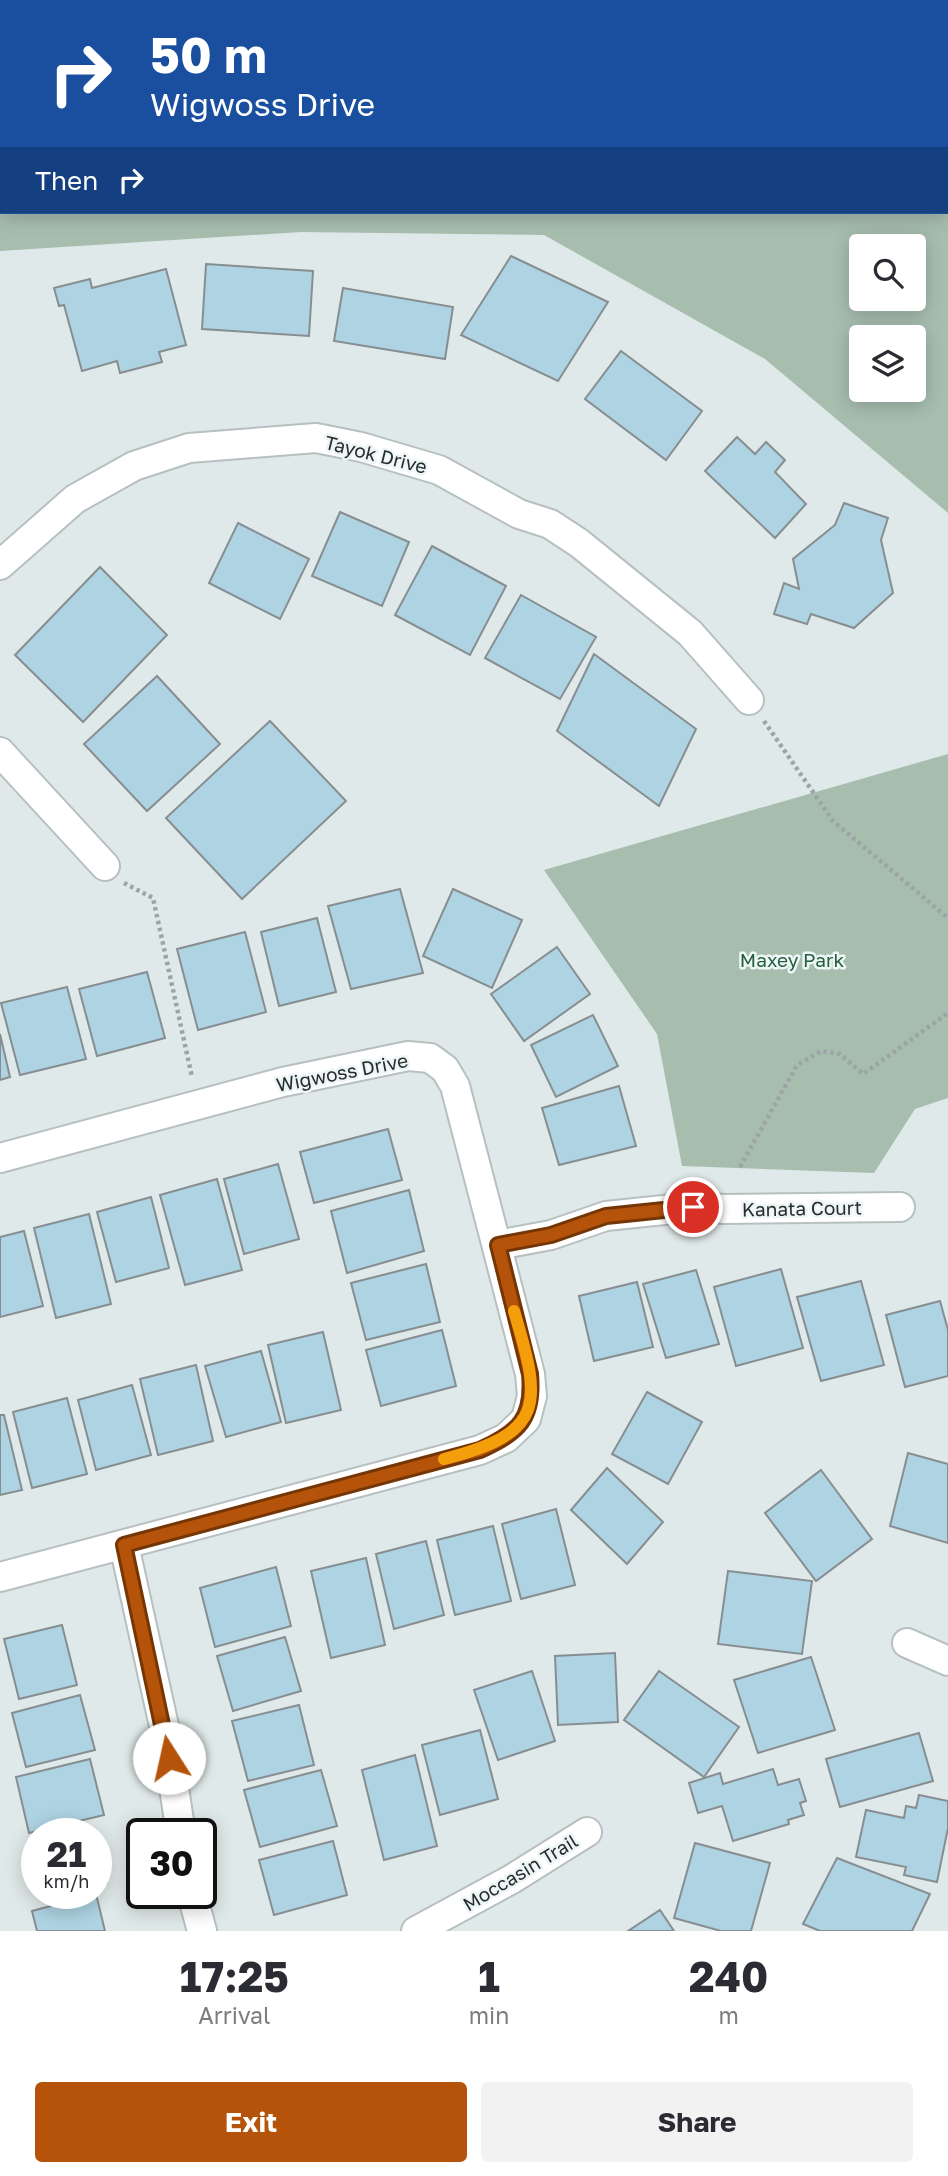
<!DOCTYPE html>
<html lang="en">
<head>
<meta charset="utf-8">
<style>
  :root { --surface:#fff; --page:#f2f2f3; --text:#2b2b33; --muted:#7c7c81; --accent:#b45309 }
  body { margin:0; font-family:"Golos Text",sans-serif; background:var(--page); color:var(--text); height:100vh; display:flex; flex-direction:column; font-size:26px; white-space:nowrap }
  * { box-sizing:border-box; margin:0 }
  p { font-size:23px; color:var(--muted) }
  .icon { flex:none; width:38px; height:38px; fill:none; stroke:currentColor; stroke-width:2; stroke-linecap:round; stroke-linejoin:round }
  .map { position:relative; height:1931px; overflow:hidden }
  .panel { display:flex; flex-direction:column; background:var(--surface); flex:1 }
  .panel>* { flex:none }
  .hud { position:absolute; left:0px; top:0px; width:948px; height:214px; box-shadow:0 4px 18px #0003; background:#1a4fa0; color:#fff; overflow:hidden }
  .fabs { position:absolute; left:849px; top:234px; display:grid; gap:14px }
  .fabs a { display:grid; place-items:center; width:77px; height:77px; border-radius:7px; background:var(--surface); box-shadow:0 4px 18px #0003; font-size:35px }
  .speed { position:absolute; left:21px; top:1818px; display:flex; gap:14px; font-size:35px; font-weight:700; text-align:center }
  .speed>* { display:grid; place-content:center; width:91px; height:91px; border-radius:50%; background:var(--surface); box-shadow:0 4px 18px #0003; line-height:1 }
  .speed small { font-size:18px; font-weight:400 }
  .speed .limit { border:4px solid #111; border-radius:10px; background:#fff; color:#111 }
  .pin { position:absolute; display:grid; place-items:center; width:60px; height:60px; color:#fff; margin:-30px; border:4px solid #fff; border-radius:50%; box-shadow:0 2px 7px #0007 }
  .me { position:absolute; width:77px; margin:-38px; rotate:350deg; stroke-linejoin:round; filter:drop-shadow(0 0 5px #0008) }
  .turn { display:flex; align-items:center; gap:24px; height:147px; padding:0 35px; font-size:32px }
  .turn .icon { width:91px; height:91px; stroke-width:2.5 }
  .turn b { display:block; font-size:49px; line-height:60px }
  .then { display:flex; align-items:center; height:66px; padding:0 35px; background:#0003; gap:14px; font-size:26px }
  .eta { display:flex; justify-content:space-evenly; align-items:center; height:119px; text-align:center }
  .eta b { font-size:42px; font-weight:700; line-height:49px }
  .button { display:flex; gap:14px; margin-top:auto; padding:14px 35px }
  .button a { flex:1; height:80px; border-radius:7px; background:var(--accent); color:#fff; font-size:28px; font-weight:700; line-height:80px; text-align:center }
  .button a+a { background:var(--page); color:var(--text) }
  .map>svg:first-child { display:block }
  .green { fill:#a7beaf; fill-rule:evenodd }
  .building { fill:#aed3e2; stroke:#878e91; stroke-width:2 }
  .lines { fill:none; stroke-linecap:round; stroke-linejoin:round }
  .street-casing { stroke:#b7c0c0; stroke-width:32 }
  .path { stroke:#9da4a4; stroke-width:4.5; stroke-dasharray:3.5 3.5; stroke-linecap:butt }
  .street { stroke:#fff; stroke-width:28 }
  .route-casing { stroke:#753606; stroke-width:18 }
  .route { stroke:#b45309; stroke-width:12 }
  .slow { stroke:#f59e0b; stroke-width:12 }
  .labels { text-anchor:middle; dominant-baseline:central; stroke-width:5; stroke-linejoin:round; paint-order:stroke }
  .street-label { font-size:19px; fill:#282c2c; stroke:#edf6f6 }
  .park-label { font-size:19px; fill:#275c3f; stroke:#edf6f6 }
</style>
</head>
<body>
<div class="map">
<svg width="948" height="1931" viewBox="0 0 948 1931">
  <rect width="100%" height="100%" fill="#e0e9e9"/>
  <!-- green -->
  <g class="green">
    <path d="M0,0L551,2H2V212H947L948,120V513L765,359L544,235L301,232L0,251ZM861,247H914V299H861ZM861,338H914V390H861Z"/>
    <polygon points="948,754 948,1098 915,1109 874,1173 682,1166 657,1034 544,870"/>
  </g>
  <!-- building -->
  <g class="building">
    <polygon points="599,0 678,0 681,2 598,2"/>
    <rect x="947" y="48" width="1" height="62"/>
    <polygon points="511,256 608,302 558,381 461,335"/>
    <polygon points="206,264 313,271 309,336 202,329"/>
    <polygon points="166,269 186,345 159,352 162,362 120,373 117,361 82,371 64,305 59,306 54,288 90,279 92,288"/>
    <polygon points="343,288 453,307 445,359 334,341"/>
    <polygon points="621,351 702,411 666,460 585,399"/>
    <polygon points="737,437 755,454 766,442 785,460 775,472 806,504 775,538 705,471"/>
    <polygon points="844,503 888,518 881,540 893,593 854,628 811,614 807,624 774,614 784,583 799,589 793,559 835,525"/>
    <polygon points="340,512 409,542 382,606 312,576"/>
    <polygon points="238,523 309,559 280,619 209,583"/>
    <polygon points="432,546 506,586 470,655 395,615"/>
    <polygon points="100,567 167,635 83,722 15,655"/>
    <polygon points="521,595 596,637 560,699 485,658"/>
    <polygon points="594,654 696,729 659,806 557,731"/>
    <polygon points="157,676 220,744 147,811 84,744"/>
    <polygon points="270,721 346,801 242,899 166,818"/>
    <polygon points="400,889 423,973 351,989 328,906"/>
    <polygon points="453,889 522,920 492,988 423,956"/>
    <polygon points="317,918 336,992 279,1006 261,932"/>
    <polygon points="245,932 266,1012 198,1030 177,949"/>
    <polygon points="557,947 590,994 524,1041 491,994"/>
    <polygon points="147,972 165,1038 97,1056 79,989"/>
    <polygon points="67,987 86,1059 20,1075 1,1003"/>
    <polygon points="593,1015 618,1066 556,1097 531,1045"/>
    <polygon points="0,1034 10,1077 0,1080"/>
    <polygon points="619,1086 636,1146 559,1165 542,1108"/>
    <polygon points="388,1129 402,1180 314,1203 300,1152"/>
    <polygon points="278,1164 299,1239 244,1254 224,1179"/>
    <polygon points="217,1179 242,1270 185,1285 160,1195"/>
    <polygon points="409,1190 424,1251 347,1273 331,1211"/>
    <polygon points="151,1197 169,1268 116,1282 97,1212"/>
    <polygon points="89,1214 111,1304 56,1318 34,1228"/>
    <polygon points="24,1231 43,1306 0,1317 0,1237"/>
    <polygon points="426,1264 440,1322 366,1340 351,1283"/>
    <polygon points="781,1269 803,1348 736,1366 714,1287"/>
    <polygon points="696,1270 719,1344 666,1358 643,1284"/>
    <polygon points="861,1281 884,1365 821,1381 797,1297"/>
    <polygon points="637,1282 653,1347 594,1361 579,1296"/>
    <polygon points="940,1301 948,1330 948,1376 905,1387 886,1315"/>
    <polygon points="442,1330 456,1386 381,1406 366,1350"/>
    <polygon points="323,1332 341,1410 286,1423 268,1345"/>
    <polygon points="261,1351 281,1422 226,1437 205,1366"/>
    <polygon points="196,1365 213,1441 158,1455 140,1379"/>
    <polygon points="132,1385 151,1455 96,1470 78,1400"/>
    <polygon points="647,1392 702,1422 668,1484 612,1454"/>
    <polygon points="67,1398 87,1474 32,1488 13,1412"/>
    <polygon points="0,1415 4,1415 22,1490 0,1495"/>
    <polygon points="908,1453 948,1464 948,1543 890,1526"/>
    <polygon points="607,1468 663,1522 627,1564 571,1510"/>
    <polygon points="821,1470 872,1539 816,1581 765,1513"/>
    <polygon points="556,1509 575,1585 521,1599 502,1524"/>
    <polygon points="493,1526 511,1601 455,1615 437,1540"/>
    <polygon points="426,1541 444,1615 394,1629 376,1554"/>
    <polygon points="366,1558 385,1645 331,1658 311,1571"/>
    <polygon points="276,1567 291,1626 215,1647 200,1588"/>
    <polygon points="728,1571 812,1581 802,1654 718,1644"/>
    <polygon points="62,1625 77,1685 19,1699 4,1639"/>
    <polygon points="285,1637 301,1691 233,1711 217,1656"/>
    <polygon points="615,1653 618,1722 558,1725 555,1656"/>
    <polygon points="811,1657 835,1730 758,1753 734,1680"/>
    <polygon points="532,1671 555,1741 498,1760 474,1690"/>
    <polygon points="659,1671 739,1727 704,1777 624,1720"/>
    <polygon points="80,1695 95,1750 26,1767 12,1713"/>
    <polygon points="299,1705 314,1765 248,1781 232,1721"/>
    <polygon points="480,1730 498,1799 440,1815 422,1745"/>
    <polygon points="919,1733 933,1781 840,1807 826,1759"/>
    <polygon points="415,1755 437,1846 384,1860 362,1770"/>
    <polygon points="90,1759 104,1815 29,1833 16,1777"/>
    <polygon points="773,1769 778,1785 799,1779 806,1801 800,1803 804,1815 788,1820 789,1824 733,1841 722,1806 698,1813 689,1783 720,1773 723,1784"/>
    <polygon points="321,1770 337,1826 260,1847 244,1790"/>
    <polygon points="919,1795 948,1801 948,1828 937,1882 904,1875 906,1867 856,1857 866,1810 904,1818 906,1806 916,1808"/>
    <polygon points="37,1841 37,1882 27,1843"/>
    <polygon points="96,1841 107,1883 96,1886"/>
    <polygon points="333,1841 347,1895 274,1915 259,1860"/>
    <polygon points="695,1843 770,1863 751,1931 721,1931 674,1918"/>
    <polygon points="837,1858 930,1894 912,1931 820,1931 803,1924"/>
    <polygon points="96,1894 105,1931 37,1931 32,1911"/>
    <polygon points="660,1910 674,1931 628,1931"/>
  </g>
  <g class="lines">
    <defs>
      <g id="street">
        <polyline points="0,565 75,499 134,466 189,448 316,438 361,447 439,470 519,514 550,524 579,543 690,633 749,700"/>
        <polyline points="0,752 105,866"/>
        <polyline points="0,1158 283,1082 408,1056 430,1058 445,1069 455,1086 530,1374 532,1396 526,1419 506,1438 480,1450 0,1577"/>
        <polyline points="498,1245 551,1235 606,1216 693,1207 725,1209 900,1207"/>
        <polyline points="124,1545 166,1735 181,1834"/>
        <polyline points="907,1643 948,1661"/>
        <polyline points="192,1894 202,1931"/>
        <polyline points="416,1931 512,1879 587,1832"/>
      </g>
    </defs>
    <!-- street casing -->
    <use href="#street" class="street-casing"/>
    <!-- path -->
    <g class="path">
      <polyline points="764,721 833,821 948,918"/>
      <polyline points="124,883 153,898 192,1077"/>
      <polyline points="740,1167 797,1065 821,1051 840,1054 863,1074 948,1013"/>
    </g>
    <!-- street -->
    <use href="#street" class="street"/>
  </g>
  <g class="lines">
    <defs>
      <path id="route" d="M169,1758L124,1545L480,1450C519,1432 534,1419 530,1374L498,1245L551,1235L606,1216L693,1207"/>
    </defs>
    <!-- route casing -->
    <use href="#route" class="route-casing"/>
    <!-- route -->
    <use href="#route" class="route"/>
    <!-- slow -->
    <path class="slow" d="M444,1459C546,1433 542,1404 514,1311"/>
  </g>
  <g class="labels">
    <!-- street labels -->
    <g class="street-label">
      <text transform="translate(376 454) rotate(14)">Tayok Drive</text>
      <text transform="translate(342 1072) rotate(-11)">Wigwoss Drive</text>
      <text transform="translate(802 1208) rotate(-1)">Kanata Court</text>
      <text transform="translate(520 1872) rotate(-31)">Moccasin Trail</text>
    </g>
    <!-- park labels -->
    <g class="park-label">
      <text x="792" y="959">Maxey Park</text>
    </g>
  </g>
</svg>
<div class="fabs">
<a><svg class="icon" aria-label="search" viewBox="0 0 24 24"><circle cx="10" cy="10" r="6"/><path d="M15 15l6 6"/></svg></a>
<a><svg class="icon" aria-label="layers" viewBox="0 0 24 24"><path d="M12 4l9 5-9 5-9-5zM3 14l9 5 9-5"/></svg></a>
</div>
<div class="speed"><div>21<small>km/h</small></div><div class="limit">30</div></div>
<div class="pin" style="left:693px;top:1207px;background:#d93025"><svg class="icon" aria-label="arrive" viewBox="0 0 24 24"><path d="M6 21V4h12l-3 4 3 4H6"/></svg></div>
<svg class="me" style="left:169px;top:1758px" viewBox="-20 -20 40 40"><circle r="19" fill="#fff"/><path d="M0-13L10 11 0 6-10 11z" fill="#b45309"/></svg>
<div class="hud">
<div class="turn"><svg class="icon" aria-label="right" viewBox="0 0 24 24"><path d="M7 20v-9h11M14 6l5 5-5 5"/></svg><div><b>50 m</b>Wigwoss Drive</div></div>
<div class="then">Then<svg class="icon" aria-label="right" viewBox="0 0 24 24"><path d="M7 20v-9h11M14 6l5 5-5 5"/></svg></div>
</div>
</div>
<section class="panel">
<div class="eta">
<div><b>17:25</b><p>Arrival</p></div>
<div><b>1</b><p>min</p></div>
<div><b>240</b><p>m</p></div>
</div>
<div class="button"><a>Exit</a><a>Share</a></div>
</section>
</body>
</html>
